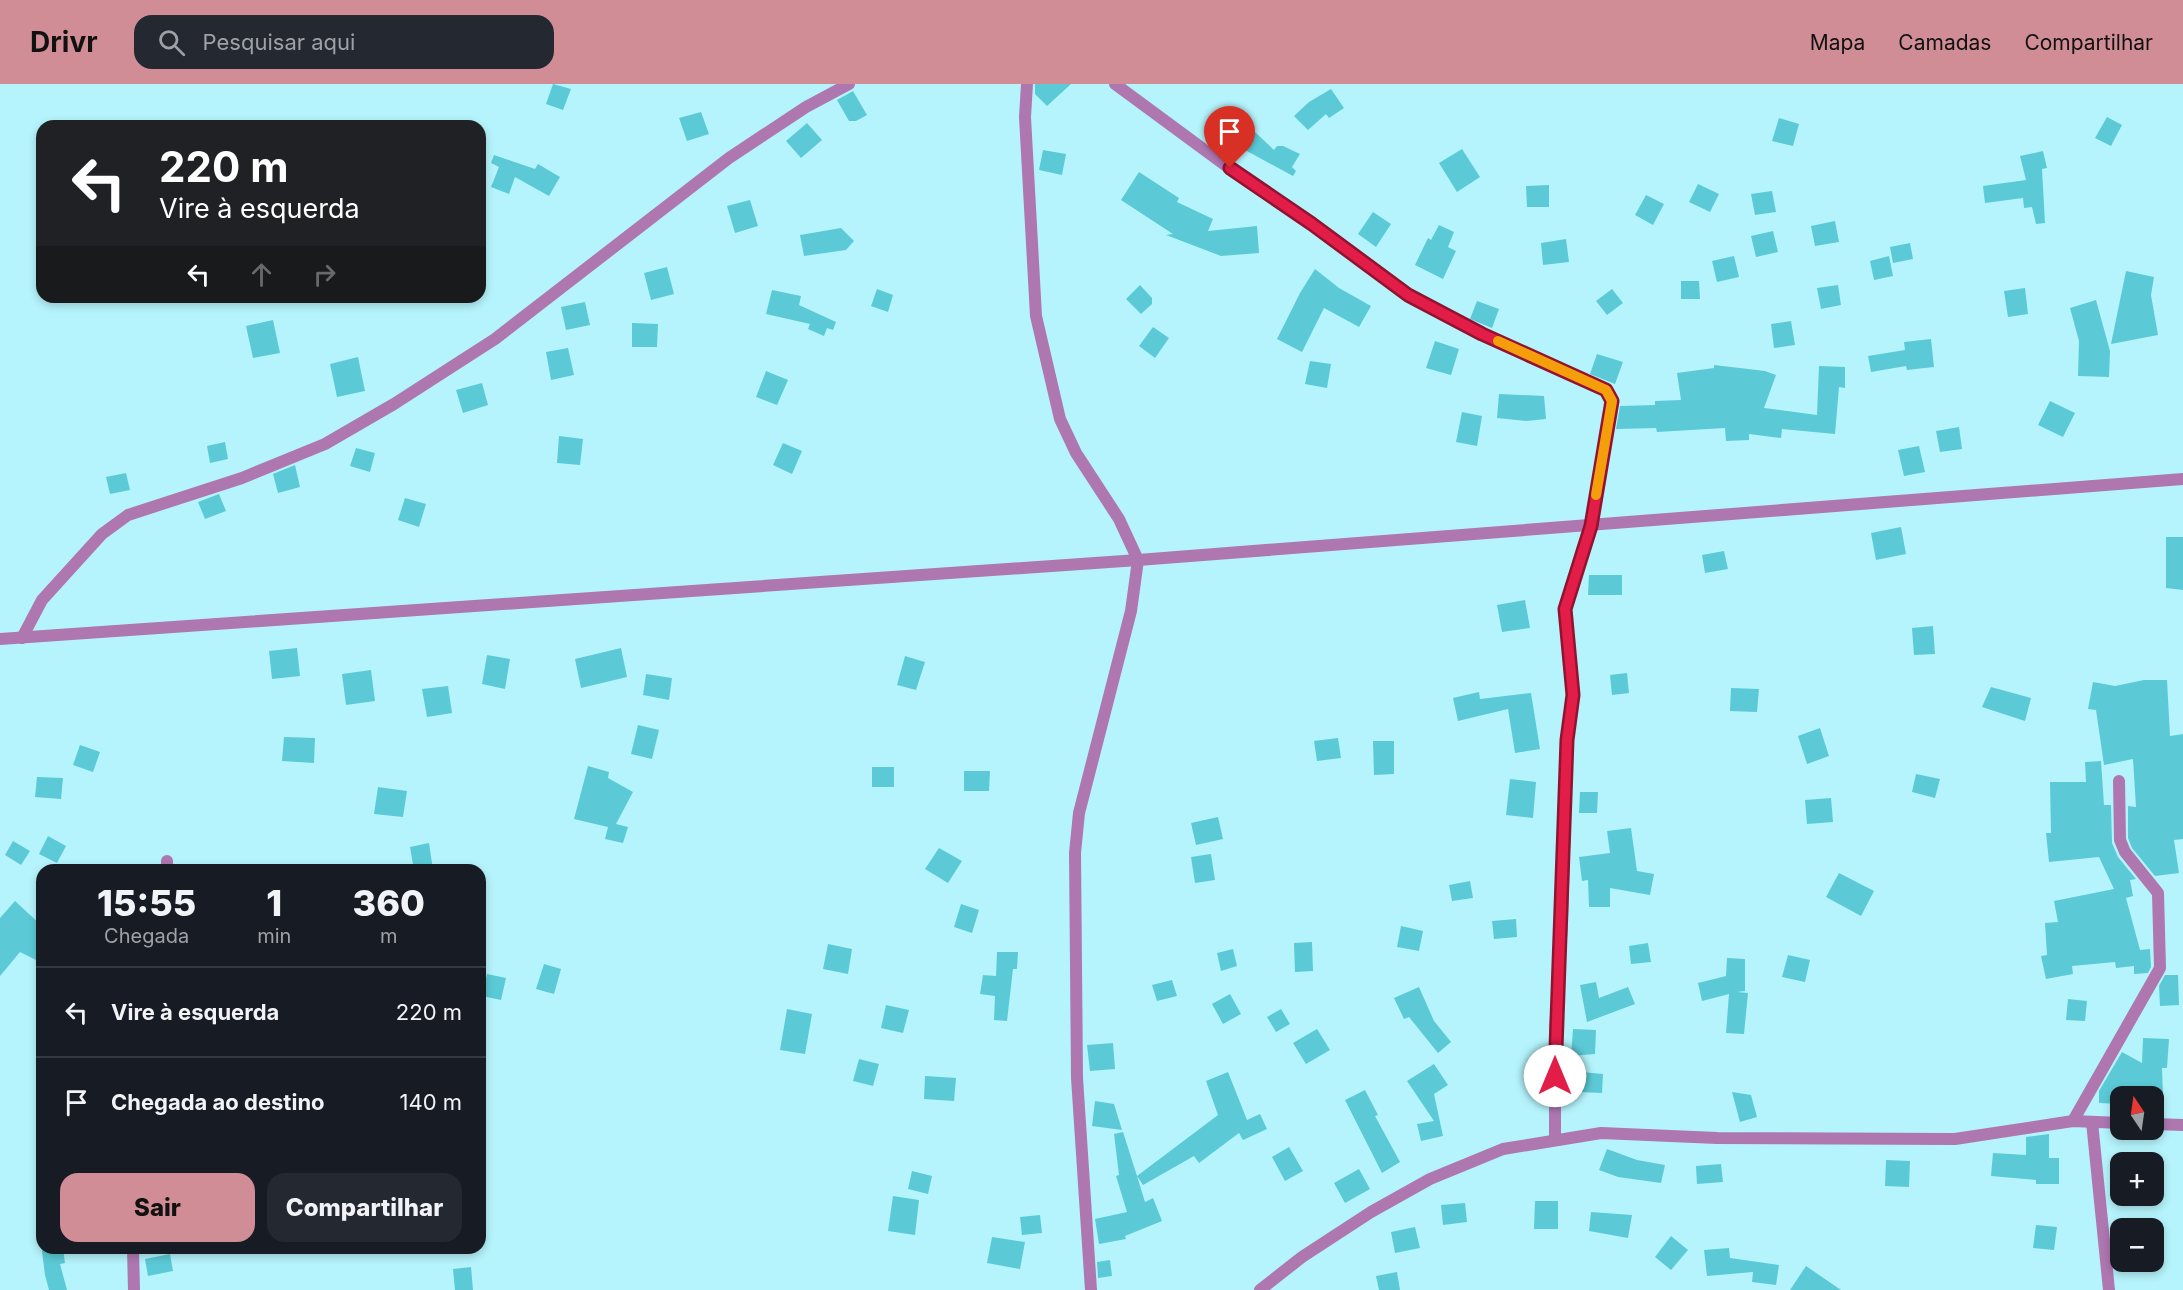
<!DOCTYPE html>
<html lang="pt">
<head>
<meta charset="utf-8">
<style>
  :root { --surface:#171b24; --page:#242831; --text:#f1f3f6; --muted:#9ea1a6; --line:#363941; --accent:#d08d95 }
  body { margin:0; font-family:Inter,sans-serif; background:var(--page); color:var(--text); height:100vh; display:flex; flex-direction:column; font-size:22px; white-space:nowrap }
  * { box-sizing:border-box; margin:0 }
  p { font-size:20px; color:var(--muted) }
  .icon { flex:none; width:33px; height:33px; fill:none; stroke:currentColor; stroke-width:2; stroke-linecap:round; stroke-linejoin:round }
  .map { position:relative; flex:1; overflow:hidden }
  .details { position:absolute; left:36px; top:780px; width:450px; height:390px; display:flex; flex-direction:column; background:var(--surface); border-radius:18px; box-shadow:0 3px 9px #0003 }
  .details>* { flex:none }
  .top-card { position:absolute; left:36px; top:36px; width:450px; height:183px; border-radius:18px; box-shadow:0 3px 9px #0003; background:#202124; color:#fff; overflow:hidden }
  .needle { width:39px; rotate:347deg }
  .controls { position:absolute; left:2110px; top:1002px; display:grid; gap:12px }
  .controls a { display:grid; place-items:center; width:54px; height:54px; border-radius:12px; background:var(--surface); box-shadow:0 3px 9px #0003; font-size:30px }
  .pin { position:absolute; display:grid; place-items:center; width:51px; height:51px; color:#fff; margin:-62px -26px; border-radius:50% 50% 50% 0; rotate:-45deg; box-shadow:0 0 6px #0007 }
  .pin .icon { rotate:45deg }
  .me { position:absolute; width:66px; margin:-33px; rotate:0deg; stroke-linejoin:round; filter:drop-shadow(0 0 4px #0008) }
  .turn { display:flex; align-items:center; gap:21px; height:126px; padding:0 24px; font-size:27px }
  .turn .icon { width:78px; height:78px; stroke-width:2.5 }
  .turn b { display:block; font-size:42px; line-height:51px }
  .lanes { display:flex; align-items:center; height:57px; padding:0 24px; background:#0003; justify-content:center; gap:30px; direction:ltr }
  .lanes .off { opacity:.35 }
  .eta { display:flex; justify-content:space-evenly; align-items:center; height:102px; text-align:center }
  .eta b { font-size:36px; font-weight:800; line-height:42px }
  .action { display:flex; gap:12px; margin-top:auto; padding:12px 24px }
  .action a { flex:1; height:69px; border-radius:18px; background:var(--accent); color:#111; font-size:24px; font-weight:800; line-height:69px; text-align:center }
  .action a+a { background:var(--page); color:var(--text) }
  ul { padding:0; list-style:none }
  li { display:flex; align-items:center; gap:18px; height:90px; padding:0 24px; border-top:2px solid var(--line) }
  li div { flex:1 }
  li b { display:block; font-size:22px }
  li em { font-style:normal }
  header { display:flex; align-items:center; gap:36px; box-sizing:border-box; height:84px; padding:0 30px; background:var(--accent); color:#111 }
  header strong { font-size:28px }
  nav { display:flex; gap:33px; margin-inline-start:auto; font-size:21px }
  .search { width:420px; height:54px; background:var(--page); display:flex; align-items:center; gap:15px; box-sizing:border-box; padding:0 21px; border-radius:18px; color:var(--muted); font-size:22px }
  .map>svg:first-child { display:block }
  .building { fill:#5bcad6 }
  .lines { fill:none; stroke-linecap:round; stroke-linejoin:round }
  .minor { stroke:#ae77b0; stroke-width:12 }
  .route-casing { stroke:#92132f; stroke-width:15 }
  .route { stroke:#e11d48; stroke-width:10 }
  .slow { stroke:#f59e0b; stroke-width:10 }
</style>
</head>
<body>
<header>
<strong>Drivr</strong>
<div class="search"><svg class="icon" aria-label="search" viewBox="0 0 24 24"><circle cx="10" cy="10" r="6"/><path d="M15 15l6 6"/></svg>Pesquisar aqui</div>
<nav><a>Mapa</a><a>Camadas</a><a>Compartilhar</a></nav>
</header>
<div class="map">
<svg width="2183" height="1206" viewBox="0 0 2183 1206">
  <rect width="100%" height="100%" fill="#b5f4fc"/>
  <!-- building -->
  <g class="building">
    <polygon points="553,0 571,5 563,26 546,20"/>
    <polygon points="1035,0 1071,0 1047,22 1035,10"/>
    <polygon points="1331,5 1344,24 1329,34 1326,30 1308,46 1294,32 1309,18"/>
    <polygon points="853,7 867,31 856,37 849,37 837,16"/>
    <polygon points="701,28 709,50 687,57 679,34"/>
    <polygon points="2107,33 2122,41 2111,62 2095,54"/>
    <polygon points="1779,34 1799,40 1793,62 1772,57"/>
    <polygon points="1241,35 1274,66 1277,62 1283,62 1300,70 1292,83 1296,87 1293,92 1245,66 1237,74 1219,58"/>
    <polygon points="807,39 822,56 801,74 786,57"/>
    <polygon points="1462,65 1480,93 1457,108 1439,79"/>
    <polygon points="1043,66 1066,70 1062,91 1039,86"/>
    <polygon points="2043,67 2047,84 2042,85 2045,139 2036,140 2032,123 2024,124 2023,114 1985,119 1983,102 2026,96 2020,72"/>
    <polygon points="494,71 535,85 538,80 560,93 549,112 515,93 509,110 491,103 499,83 491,79"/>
    <polygon points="1139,88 1179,114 1177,118 1213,135 1208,147 1257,142 1259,169 1221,172 1166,151 1173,150 1121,116"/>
    <polygon points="1698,100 1719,110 1710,128 1689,118"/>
    <polygon points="1549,101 1549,123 1527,123 1526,102"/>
    <polygon points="1772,107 1776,128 1755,131 1751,110"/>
    <polygon points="1646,111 1664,120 1653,141 1635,131"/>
    <polygon points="750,116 758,142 735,149 727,122"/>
    <polygon points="1373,128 1391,140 1376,163 1358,150"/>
    <polygon points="1835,137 1839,158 1815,162 1811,142"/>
    <polygon points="1439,141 1454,148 1448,163 1456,167 1443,195 1415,181 1428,154 1431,156"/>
    <polygon points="841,144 854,157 846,166 804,172 800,151"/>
    <polygon points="1773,147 1778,168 1756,173 1751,152"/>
    <polygon points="1566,155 1569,178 1543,181 1541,159"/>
    <polygon points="1910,159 1913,175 1893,179 1890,163"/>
    <polygon points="1734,172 1739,193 1717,198 1712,177"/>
    <polygon points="1889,172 1893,192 1874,196 1870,177"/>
    <polygon points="667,183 674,210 651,216 644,189"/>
    <polygon points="1315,185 1339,204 1371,222 1359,243 1324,224 1302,268 1277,255 1300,209"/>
    <polygon points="2126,187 2154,193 2151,211 2158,251 2111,260"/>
    <polygon points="1681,197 1699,197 1700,215 1681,215"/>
    <polygon points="1140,201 1152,214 1152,220 1141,230 1126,215"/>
    <polygon points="1838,201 1841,221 1821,225 1817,204"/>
    <polygon points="2025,204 2028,230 2008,233 2004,207"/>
    <polygon points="877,205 893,211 888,228 871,222"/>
    <polygon points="1612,205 1623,219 1607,231 1596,217"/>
    <polygon points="772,206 801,212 799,221 836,238 833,246 827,244 824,252 808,245 810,240 766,230"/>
    <polygon points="2096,216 2110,267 2109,293 2078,292 2079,257 2070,224"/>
    <polygon points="1477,217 1499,225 1492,244 1470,235"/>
    <polygon points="585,218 590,241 566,246 561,223"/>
    <polygon points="273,236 280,269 253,274 246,242"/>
    <polygon points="1791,237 1795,261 1774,264 1771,240"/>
    <polygon points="632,239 658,240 657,263 632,263"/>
    <polygon points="1153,243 1169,254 1155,274 1139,262"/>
    <polygon points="1931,255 1934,283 1907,286 1906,282 1871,288 1868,272 1905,266 1904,258"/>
    <polygon points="1435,257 1459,265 1451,291 1426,284"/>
    <polygon points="568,264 574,291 551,296 546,268"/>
    <polygon points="1597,270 1623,278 1615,300 1590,290"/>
    <polygon points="358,273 365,307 337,313 330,280"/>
    <polygon points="1310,277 1331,280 1327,304 1305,300"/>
    <polygon points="1714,281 1765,287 1776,291 1764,324 1817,331 1819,282 1845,283 1845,304 1839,303 1835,350 1782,345 1781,354 1749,350 1749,356 1726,357 1725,344 1657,348 1656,344 1616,345 1620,322 1655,321 1655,317 1681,316 1677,289 1714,284"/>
    <polygon points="766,287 788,296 777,321 756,313"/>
    <polygon points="482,299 488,321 463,329 456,306"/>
    <polygon points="1499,310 1544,312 1546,335 1527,337 1497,334"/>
    <polygon points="2050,317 2075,329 2063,353 2038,341"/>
    <polygon points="1462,328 1482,332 1477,362 1456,358"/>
    <polygon points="1959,343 1962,365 1940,368 1936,347"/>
    <polygon points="559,352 583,355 580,381 557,379"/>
    <polygon points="225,358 228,375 210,379 207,362"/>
    <polygon points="783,359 802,367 792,390 773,381"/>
    <polygon points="1919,362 1925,388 1904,392 1898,366"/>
    <polygon points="356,364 375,369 370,388 350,382"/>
    <polygon points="295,381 300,403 278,409 273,390"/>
    <polygon points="126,389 130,406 110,410 106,393"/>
    <polygon points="219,410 226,427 205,435 198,418"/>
    <polygon points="405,414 426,420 419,443 398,436"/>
    <polygon points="1901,443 1906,470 1876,476 1871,449"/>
    <polygon points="2166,453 2183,453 2183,506 2166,504"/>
    <polygon points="1724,467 1728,485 1705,489 1702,471"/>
    <polygon points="1589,491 1622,491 1622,511 1588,511"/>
    <polygon points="1525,516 1530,544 1502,548 1497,521"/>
    <polygon points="1933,542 1935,570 1914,571 1912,544"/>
    <polygon points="297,564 300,592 272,595 269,567"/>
    <polygon points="621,564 627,593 581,604 575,575"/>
    <polygon points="487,571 510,575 505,605 482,600"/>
    <polygon points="905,572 925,578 916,606 897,601"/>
    <polygon points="371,586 375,617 346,621 342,590"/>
    <polygon points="1627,589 1629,609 1612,611 1610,591"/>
    <polygon points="646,590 672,594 669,616 643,611"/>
    <polygon points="2144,596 2167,596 2170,652 2183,650 2183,755 2174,756 2179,789 2155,792 2132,764 2128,754 2128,722 2136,723 2133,675 2104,681 2096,626 2088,625 2093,598 2115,602"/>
    <polygon points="448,602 452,629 427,633 422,605"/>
    <polygon points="1991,603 2031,614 2025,637 1982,623"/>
    <polygon points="1731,604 1759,605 1757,628 1730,627"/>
    <polygon points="1479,608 1480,615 1531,609 1540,665 1515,669 1508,625 1458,637 1453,614"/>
    <polygon points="638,641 659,646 652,675 631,670"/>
    <polygon points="1820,644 1829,672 1807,680 1798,652"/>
    <polygon points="284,653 315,654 314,679 282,677"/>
    <polygon points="1338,654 1341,674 1317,677 1314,657"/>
    <polygon points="1373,657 1394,657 1394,690 1374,691"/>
    <polygon points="80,661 100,668 93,688 73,681"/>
    <polygon points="2101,677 2104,721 2111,721 2112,759 2118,773 2136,795 2130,796 2133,812 2126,814 2140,866 2150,865 2151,883 2148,889 2134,890 2134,882 2116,884 2115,878 2072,882 2073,890 2046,895 2041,872 2047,871 2045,839 2058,838 2054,817 2114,805 2099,773 2049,778 2046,749 2051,749 2050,698 2086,698 2085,678"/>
    <polygon points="588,682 609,688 608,694 633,708 616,740 628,743 623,759 605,755 608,743 574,735"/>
    <rect x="872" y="683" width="22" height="20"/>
    <polygon points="964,687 990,687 989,707 964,707"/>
    <polygon points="1916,690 1940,695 1935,714 1912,708"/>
    <polygon points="37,693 63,694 61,715 35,713"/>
    <polygon points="1510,695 1536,698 1533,734 1506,731"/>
    <polygon points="378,703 407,707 403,733 374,730"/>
    <polygon points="1580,708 1598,708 1597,729 1579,729"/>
    <polygon points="1831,714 1833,738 1807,740 1805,716"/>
    <polygon points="1218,733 1223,755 1196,761 1191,739"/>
    <polygon points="1631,744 1637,787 1654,790 1650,811 1610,804 1610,823 1589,823 1588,796 1582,797 1579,773 1610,769 1607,747"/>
    <polygon points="48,752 66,762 57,779 39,770"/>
    <polygon points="13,757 30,767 21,781 5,771"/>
    <polygon points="429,759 433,786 414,786 410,763"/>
    <polygon points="939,764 962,777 948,799 925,785"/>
    <polygon points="1211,770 1215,796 1195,799 1191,773"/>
    <polygon points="1839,789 1874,807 1861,832 1826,813"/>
    <polygon points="1470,797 1473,814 1452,817 1449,801"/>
    <polygon points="15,817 42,842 42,879 20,868 0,892 0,834"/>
    <polygon points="961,820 979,826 972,849 954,843"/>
    <polygon points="1516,835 1517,853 1494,855 1492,837"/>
    <polygon points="1401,842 1423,847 1419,867 1397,863"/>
    <polygon points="1312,858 1313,887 1295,888 1294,859"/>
    <polygon points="1648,859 1651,878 1631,880 1629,862"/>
    <polygon points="828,860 852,865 848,890 823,885"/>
    <polygon points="1233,865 1237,882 1221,887 1217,869"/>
    <polygon points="997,868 1018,868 1017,885 1013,885 1007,937 994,936 995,912 980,910 983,891 996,892"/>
    <polygon points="1788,871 1810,876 1805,898 1782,893"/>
    <polygon points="1727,874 1745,875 1745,907 1737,908 1748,909 1744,950 1726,949 1729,910 1702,917 1698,899 1726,892"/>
    <polygon points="544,880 561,885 554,910 536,905"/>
    <polygon points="487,890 506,894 501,916 482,912"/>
    <polygon points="2165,891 2178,891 2179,921 2160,922 2159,902"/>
    <polygon points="1172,896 1177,912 1157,917 1152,901"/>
    <polygon points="1596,898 1599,914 1628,903 1635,920 1587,938 1580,901"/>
    <polygon points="1419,903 1434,937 1451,958 1438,969 1409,933 1404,935 1394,914"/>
    <polygon points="1230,910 1241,930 1223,940 1212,920"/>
    <polygon points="2068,915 2087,917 2085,937 2066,936"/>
    <polygon points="886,921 909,926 903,949 881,944"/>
    <polygon points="787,925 812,930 805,970 780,966"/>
    <polygon points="1281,925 1290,940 1276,948 1267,933"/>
    <polygon points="1317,945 1330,966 1306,980 1293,959"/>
    <polygon points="1573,945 1596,946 1595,970 1571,972"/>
    <polygon points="2143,954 2169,955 2167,984 2162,984 2163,1012 2121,1012 2121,1020 2099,1019 2099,1007 2122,968 2142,979"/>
    <polygon points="1113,959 1115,985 1090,987 1087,961"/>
    <polygon points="859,975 879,980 873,1002 853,997"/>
    <polygon points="1434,980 1448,1001 1434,1010 1443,1052 1421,1057 1417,1040 1434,1037 1407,997"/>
    <polygon points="1228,988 1247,1036 1260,1030 1267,1045 1243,1056 1239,1049 1199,1079 1194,1072 1143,1101 1137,1092 1145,1118 1153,1114 1162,1137 1125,1152 1126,1155 1099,1160 1095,1135 1127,1128 1116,1092 1119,1091 1114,1050 1123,1048 1137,1092 1218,1031 1206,997"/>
    <polygon points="1581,988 1603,990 1602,1009 1580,1008"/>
    <polygon points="925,992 956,994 954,1017 924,1015"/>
    <polygon points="1365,1006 1378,1031 1375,1032 1400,1078 1382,1089 1345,1016"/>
    <polygon points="1732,1008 1751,1011 1757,1033 1740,1038"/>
    <polygon points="1095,1017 1114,1020 1122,1046 1092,1042"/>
    <polygon points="2049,1050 2049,1074 2059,1074 2059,1100 2036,1100 2036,1096 1991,1092 1993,1069 2026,1071 2026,1053"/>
    <polygon points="1289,1063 1303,1087 1285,1097 1272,1073"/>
    <polygon points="1607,1065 1637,1076 1665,1081 1661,1099 1618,1093 1599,1086"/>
    <polygon points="1886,1076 1910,1077 1909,1103 1885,1102"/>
    <polygon points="1721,1080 1723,1098 1697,1100 1696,1082"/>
    <polygon points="1359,1085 1370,1105 1345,1119 1334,1099"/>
    <polygon points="912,1087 932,1092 928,1110 908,1105"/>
    <polygon points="893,1112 919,1116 915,1151 888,1147"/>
    <polygon points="1535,1117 1558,1117 1558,1145 1534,1145"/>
    <polygon points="1465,1119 1467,1138 1443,1141 1441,1121"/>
    <polygon points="1591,1128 1632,1131 1628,1154 1589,1147"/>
    <polygon points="1040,1131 1042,1149 1022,1151 1020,1133"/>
    <polygon points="2036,1141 2057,1143 2054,1166 2033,1164"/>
    <polygon points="42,1143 42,1164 63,1164 65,1179 60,1180 67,1206 49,1206 45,1191 39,1144"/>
    <polygon points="1415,1143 1420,1164 1395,1169 1391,1148"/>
    <polygon points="1671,1152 1688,1166 1671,1186 1655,1173"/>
    <polygon points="992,1153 1025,1158 1020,1185 987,1179"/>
    <polygon points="1729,1164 1730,1174 1779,1181 1776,1201 1752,1198 1753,1188 1707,1192 1704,1166"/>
    <polygon points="170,1170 173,1187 148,1192 145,1175"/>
    <polygon points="1110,1176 1112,1192 1098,1194 1097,1178"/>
    <polygon points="1806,1182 1841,1206 1790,1206"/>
    <polygon points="471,1183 473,1206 455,1206 453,1185"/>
    <polygon points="1397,1188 1400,1206 1379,1206 1376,1192"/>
  </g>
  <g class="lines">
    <!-- minor -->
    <g class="minor">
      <polyline points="1027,0 1025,33 1036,232 1060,335 1076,369 1119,435 1138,476 1131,527 1079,729 1075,769 1077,994 1091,1206"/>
      <polyline points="1115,0 1248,98 1312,140 1408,211 1482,250 1606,306 1612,317 1591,442 1565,525 1573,611 1567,655 1562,839 1555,949 1555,1056"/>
      <polyline points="22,554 42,516 102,450 128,431 242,394 325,360 394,320 495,255 729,74 806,23 849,0"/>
      <polyline points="0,555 1138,476 2183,395"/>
      <polyline points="167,777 167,786"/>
      <polyline points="2073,1037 2160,884 2158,809 2125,768 2120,756 2119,697"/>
      <polyline points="2092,1038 2109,1206"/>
      <polyline points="2154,1040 2183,1041"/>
      <polyline points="133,1164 134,1206"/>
      <polyline points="1260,1206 1302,1173 1371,1128 1430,1095 1503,1065 1601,1049 1717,1054 1955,1055 2073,1037 2121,1039"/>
    </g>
  </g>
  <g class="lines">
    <defs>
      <polyline id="route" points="1230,84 1312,140 1408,211 1482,250 1606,306 1612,317 1591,442 1565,525 1573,611 1567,656 1555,992"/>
    </defs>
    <!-- route casing -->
    <use href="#route" class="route-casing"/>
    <!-- route -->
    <use href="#route" class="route"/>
    <!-- slow -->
    <polyline class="slow" points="1498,257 1606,306 1612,317 1596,411"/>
  </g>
</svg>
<div class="controls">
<a><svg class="needle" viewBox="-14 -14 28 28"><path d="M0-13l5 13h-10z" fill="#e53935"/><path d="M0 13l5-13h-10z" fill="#9ea1a6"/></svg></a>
<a>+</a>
<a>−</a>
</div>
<div class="pin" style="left:1230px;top:84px;background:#d93025"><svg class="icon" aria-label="arrive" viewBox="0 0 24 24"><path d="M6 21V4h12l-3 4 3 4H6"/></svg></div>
<svg class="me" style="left:1555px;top:992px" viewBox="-20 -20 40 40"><circle r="19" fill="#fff"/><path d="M0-13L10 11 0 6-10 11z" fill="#e11d48"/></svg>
<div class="top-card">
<div class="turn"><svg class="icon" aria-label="left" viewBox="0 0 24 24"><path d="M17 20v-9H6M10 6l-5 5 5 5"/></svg><div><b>220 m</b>Vire à esquerda</div></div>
<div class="lanes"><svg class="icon" aria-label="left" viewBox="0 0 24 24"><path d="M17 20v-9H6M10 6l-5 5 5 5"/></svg><svg class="icon off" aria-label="ahead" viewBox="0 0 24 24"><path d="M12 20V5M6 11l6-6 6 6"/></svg><svg class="icon off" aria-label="right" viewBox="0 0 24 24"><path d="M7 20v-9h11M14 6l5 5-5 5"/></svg></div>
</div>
<section class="details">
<div class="eta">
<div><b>15:55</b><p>Chegada</p></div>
<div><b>1</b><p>min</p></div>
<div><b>360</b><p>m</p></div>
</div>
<ul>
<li><svg class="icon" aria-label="left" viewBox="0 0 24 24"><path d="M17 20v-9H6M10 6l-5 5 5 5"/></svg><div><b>Vire à esquerda</b></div><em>220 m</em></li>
<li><svg class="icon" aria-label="arrive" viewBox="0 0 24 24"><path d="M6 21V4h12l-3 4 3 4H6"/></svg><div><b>Chegada ao destino</b></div><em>140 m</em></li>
</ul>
<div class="action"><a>Sair</a><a>Compartilhar</a></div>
</section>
</div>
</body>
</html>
